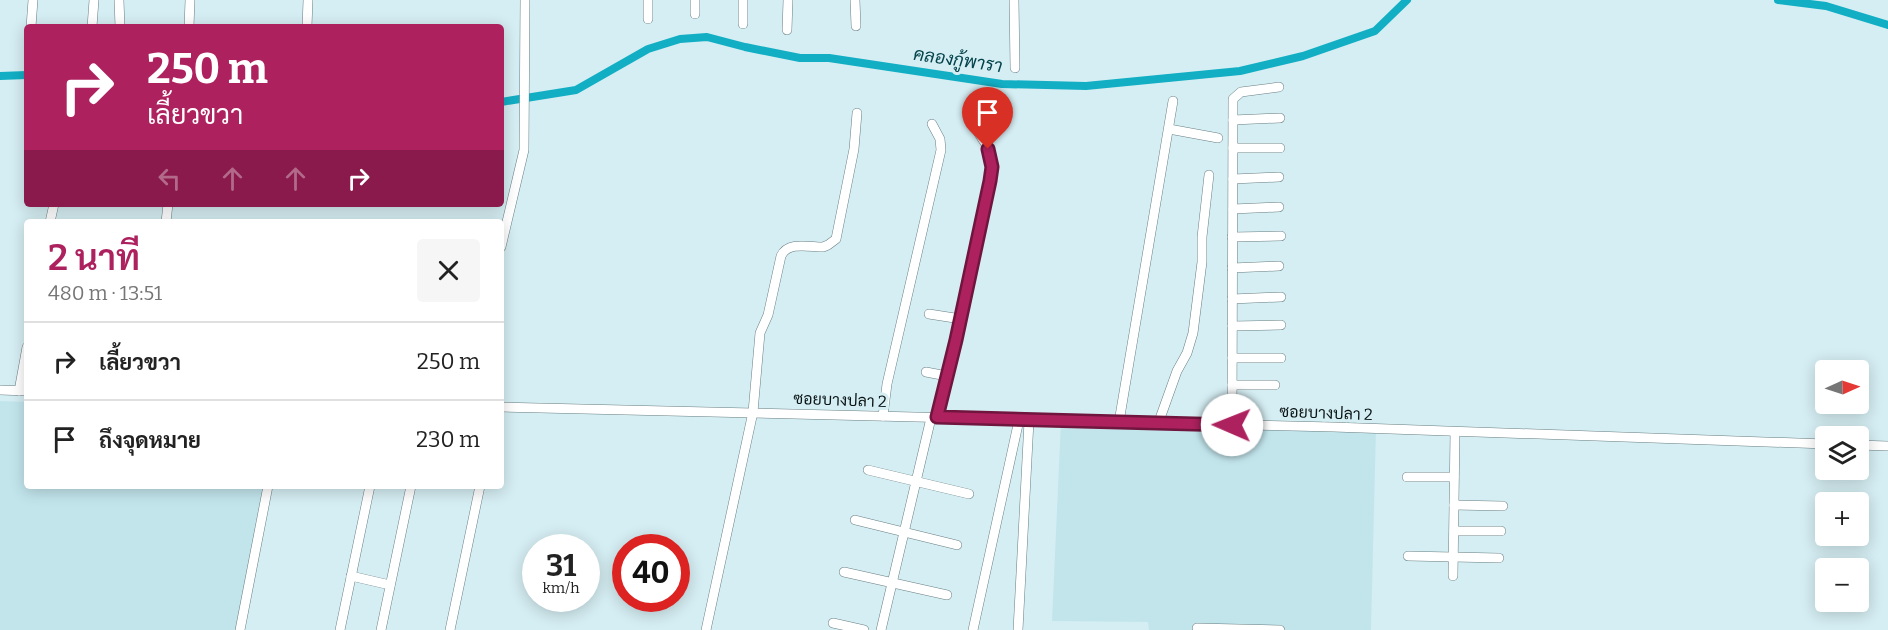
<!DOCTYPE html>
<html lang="th">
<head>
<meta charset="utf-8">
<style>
  :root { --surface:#fff; --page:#f6f6f6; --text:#222; --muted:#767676; --line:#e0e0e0; --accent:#ad215e }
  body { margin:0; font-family:Bitter,Sarabun,serif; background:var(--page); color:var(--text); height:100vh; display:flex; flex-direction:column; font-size:22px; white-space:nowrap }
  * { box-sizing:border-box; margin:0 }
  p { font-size:20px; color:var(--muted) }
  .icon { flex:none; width:33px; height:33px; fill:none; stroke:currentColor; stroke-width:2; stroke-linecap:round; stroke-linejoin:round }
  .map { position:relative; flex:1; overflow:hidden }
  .sheet { position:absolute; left:24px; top:219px; width:480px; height:270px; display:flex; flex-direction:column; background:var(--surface); border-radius:6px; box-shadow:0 3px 15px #0003 }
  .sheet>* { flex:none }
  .hud { position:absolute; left:24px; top:24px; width:480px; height:183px; border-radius:6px; box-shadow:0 3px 15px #0003; background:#ad215e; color:#fff; overflow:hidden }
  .needle { width:39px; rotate:87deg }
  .buttons { position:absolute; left:1815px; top:360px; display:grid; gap:12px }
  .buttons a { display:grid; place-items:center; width:54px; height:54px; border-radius:6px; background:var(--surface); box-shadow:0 3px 15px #0003; font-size:30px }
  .speed { position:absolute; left:522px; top:534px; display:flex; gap:12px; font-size:30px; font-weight:700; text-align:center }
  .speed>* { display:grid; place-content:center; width:78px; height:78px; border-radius:50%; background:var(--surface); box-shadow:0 3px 15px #0003; line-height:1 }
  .speed small { font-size:15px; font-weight:400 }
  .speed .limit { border:9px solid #d22; background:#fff; color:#111 }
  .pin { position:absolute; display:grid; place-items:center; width:51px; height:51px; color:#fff; margin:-62px -26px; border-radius:50% 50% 50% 0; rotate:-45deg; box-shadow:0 0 6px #0007 }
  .pin .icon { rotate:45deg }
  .me { position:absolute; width:66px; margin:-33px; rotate:271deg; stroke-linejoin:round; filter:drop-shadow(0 0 4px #0008) }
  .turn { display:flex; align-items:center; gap:21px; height:126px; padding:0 24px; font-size:27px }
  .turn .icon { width:78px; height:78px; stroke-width:2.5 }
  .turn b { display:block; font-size:42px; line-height:51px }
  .lanes { display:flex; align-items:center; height:57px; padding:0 24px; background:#0003; justify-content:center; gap:30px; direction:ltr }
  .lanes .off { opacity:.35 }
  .round { display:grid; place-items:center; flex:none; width:63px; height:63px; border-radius:6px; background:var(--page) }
  .summary { display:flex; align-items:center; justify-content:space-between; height:102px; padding:0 24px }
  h1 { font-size:36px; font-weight:600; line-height:45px; color:var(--accent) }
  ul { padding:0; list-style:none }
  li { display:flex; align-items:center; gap:18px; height:78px; padding:0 24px; border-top:2px solid var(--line) }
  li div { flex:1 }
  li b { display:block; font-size:22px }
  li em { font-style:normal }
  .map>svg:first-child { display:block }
  .built { fill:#c2e5ec }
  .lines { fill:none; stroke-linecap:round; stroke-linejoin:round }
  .canal { stroke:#12aec4; stroke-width:8 }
  .minor-casing { stroke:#687f83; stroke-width:10 }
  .minor { stroke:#fff; stroke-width:9 }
  .route-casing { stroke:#70153d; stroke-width:15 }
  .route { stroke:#ad215e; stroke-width:10 }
  .labels { text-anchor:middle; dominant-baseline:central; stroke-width:6; stroke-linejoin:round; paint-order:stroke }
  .street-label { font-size:16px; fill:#0b1415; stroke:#d5eef3 }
  .water-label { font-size:18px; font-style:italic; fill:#04434c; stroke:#d5eef3 }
</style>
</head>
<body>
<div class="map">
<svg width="1888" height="630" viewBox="0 0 1888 630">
  <rect width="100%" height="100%" fill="#d5eef3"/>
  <!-- built -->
  <g class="built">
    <polygon points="0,401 27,402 27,486 271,486 241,630 0,630"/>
    <polygon points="1061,421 1376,429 1371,630 1149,630 1148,622 1052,621"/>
  </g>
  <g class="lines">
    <!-- canal -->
    <g class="canal">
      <polyline points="1778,0 1826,6 1888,25"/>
      <polyline points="0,76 27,75"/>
      <polyline points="501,102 576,90 648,49 680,39 707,37 745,47 800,58 829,58 1002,84 1086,86 1240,71 1303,56 1375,31 1407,0"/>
    </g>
    <defs>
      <g id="minor">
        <polyline points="119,0 120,27"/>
        <polyline points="648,0 648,19"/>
        <polyline points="855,0 856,26"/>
        <polyline points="1014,0 1015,68"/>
        <polyline points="695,14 695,0"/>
        <polyline points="743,24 743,0"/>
        <polyline points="31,27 33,0"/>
        <polyline points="92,27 94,0"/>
        <polyline points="189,27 190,0"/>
        <polyline points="307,27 308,0"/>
        <polyline points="787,30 788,0"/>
        <polyline points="1233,120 1280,118"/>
        <polyline points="1169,129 1218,138"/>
        <polyline points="1233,148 1280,148"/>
        <polyline points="1233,179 1279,177"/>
        <polyline points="1233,209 1279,207"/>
        <polyline points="50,222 54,204"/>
        <polyline points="166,222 168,204"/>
        <polyline points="1232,237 1281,236"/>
        <polyline points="501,247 524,150 525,0"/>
        <polyline points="1232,268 1279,266"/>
        <polyline points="1232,299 1281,297"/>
        <polyline points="929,314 961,319"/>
        <polyline points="1232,326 1281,325"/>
        <polyline points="1232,358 1281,358"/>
        <polyline points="926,372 947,376"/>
        <polyline points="1232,385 1275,385"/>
        <polyline points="0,390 27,391"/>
        <polyline points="19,391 27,347"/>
        <polyline points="501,407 1333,427 1826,444"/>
        <polyline points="883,416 887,384 941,150 940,139 932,124"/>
        <polyline points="937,417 956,340 992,167 989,149 978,132"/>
        <polyline points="1119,422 1173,101"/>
        <polyline points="1158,424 1177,371 1187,353 1193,333 1202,262 1202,237 1209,175"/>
        <polyline points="1232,425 1233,99 1241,92 1279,87"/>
        <polyline points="1858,445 1888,446"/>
        <polyline points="868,470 969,494"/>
        <polyline points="1407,477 1454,477"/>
        <polyline points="1454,505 1503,506"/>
        <polyline points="855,520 957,545"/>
        <polyline points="1454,531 1501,531"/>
        <polyline points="1408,556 1499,558"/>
        <polyline points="844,572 947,595"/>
        <polyline points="351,576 390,585"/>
        <polyline points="1453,576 1455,432"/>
        <polyline points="833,623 864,630"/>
        <polyline points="1197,628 1280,630"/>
        <polyline points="240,630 268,486"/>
        <polyline points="340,630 370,486"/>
        <polyline points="381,630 411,486"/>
        <polyline points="450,630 480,486"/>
        <path d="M706,630L753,412L760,333L768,315L781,256C788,241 809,247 823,247L828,245L836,239L854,149L857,113"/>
        <polyline points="881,630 931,418"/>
        <polyline points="973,630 1019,420"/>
        <polyline points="1018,630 1029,421"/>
      </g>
    </defs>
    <!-- minor casing -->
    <use href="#minor" class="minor-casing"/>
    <!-- minor -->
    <use href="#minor" class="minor"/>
  </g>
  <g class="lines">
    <defs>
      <polyline id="route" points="988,149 992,167 990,181 956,340 937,417 1232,425"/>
    </defs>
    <!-- route casing -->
    <use href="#route" class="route-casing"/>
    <!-- route -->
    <use href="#route" class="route"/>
  </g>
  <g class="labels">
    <!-- street labels -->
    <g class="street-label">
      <text transform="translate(840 400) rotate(2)">ซอยบางปลา 2</text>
      <text transform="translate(1326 413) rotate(2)">ซอยบางปลา 2</text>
    </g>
    <!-- water labels -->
    <g class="water-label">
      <text transform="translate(958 60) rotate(8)">คลองกู้พารา</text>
    </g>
  </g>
</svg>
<div class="buttons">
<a><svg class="needle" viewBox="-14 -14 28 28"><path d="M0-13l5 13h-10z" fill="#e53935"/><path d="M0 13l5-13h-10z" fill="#767676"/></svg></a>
<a><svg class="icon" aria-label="layers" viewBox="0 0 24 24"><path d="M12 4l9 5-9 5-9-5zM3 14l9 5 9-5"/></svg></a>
<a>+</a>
<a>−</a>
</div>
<div class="speed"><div>31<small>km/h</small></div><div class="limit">40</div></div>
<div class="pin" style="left:988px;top:149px;background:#d93025"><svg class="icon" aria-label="arrive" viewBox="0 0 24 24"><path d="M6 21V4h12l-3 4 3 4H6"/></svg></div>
<svg class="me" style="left:1232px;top:425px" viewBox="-20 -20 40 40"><circle r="19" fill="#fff"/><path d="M0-13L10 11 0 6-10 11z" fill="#ad215e"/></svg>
<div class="hud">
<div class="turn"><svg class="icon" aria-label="right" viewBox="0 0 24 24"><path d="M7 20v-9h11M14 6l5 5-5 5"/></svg><div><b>250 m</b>เลี้ยวขวา</div></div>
<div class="lanes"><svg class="icon off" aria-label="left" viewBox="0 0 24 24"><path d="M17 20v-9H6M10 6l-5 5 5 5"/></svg><svg class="icon off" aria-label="ahead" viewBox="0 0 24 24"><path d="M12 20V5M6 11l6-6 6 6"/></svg><svg class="icon off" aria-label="ahead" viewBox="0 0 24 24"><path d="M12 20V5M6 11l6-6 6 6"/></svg><svg class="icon" aria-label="right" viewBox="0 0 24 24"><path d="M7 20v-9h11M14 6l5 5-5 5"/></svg></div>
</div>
<section class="sheet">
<div class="summary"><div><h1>2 นาที</h1><p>480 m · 13:51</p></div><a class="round"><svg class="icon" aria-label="close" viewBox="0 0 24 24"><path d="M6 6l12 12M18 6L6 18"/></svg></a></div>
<ul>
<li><svg class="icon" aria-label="right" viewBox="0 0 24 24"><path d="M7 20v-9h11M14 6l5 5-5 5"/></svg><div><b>เลี้ยวขวา</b></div><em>250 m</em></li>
<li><svg class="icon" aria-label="arrive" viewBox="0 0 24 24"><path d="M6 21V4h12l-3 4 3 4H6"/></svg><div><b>ถึงจุดหมาย</b></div><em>230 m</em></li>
</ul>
</section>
</div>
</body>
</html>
